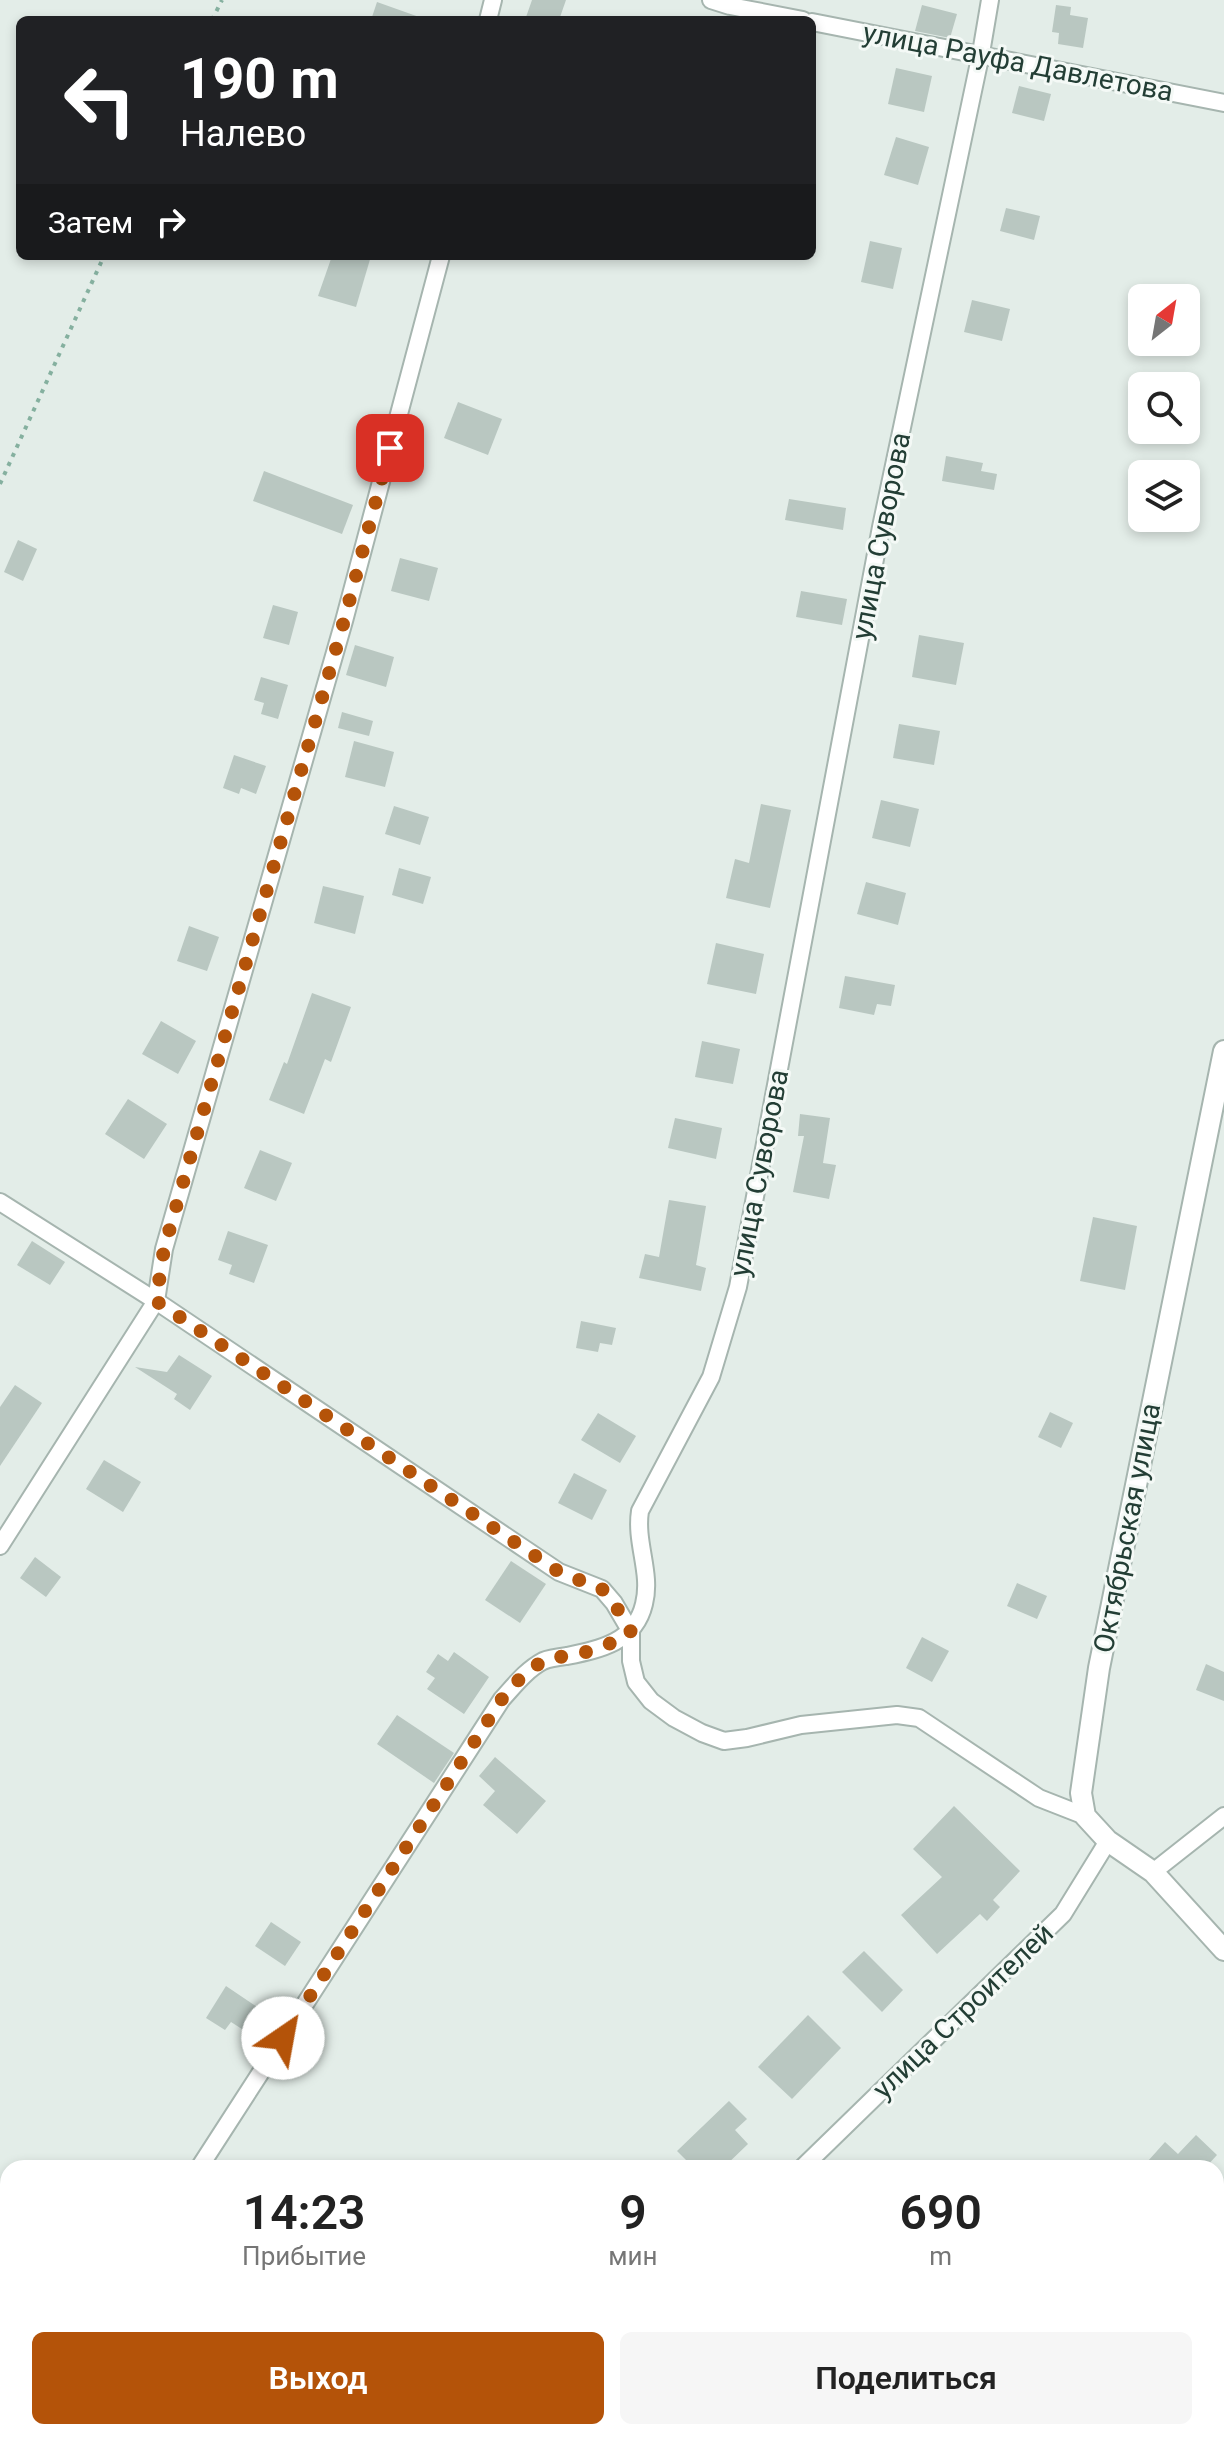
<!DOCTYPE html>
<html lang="ru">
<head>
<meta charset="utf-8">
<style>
  :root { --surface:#fff; --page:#f6f6f6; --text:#222; --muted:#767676; --accent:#b45309 }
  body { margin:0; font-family:Roboto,sans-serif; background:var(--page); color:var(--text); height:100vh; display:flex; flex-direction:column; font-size:30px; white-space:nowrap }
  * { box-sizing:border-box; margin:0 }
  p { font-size:26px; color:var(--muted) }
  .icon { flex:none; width:44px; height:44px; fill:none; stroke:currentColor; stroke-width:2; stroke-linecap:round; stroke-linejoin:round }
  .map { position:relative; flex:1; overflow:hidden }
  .panel { position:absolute; left:0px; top:2160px; width:1224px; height:280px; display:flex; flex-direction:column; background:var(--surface); border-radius:24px 24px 0 0; box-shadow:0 4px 12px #0003 }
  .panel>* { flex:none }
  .guide { position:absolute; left:16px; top:16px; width:800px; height:244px; border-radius:12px; box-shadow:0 4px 12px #0003; background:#202124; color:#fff; overflow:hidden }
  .needle { width:52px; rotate:31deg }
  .fabs { position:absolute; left:1128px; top:284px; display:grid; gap:16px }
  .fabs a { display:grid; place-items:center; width:72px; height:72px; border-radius:12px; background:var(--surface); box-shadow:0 4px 12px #0003; font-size:40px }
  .pin { position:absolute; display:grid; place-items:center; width:68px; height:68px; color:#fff; margin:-34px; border-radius:16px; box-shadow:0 4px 12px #0006 }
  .me { position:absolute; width:88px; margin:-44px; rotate:33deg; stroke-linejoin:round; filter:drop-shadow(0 0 6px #0008) }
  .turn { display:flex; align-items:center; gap:28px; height:168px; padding:0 32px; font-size:36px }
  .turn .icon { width:104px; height:104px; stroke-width:2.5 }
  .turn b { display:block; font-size:56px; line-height:68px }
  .then { display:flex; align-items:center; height:76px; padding:0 32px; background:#0003; gap:16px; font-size:30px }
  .eta { display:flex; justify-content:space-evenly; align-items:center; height:136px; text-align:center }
  .eta b { font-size:48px; font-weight:600; line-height:56px }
  .cta { display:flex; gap:16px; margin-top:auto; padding:16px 32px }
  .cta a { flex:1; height:92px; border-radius:12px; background:var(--accent); color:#fff; font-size:32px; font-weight:600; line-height:92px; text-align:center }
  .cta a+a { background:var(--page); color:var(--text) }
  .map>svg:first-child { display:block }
  .building { fill:#b9c7c1 }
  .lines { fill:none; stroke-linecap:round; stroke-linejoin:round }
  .minor-casing { stroke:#a6b5af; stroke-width:20 }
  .tertiary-casing { stroke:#a6b5af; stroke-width:24 }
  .path { stroke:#85b09f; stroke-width:4; stroke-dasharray:4 6; stroke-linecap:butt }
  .minor { stroke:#fff; stroke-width:16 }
  .tertiary { stroke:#fff; stroke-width:20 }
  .route { stroke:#b45309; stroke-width:14; stroke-dasharray:0 25.2 }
  .labels { text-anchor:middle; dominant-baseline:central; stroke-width:6; stroke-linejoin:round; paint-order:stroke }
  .street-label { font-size:28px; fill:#233e35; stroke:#f4f9f6 }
</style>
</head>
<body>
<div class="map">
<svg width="1224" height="2440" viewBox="0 0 1224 2440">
  <rect width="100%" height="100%" fill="#e3ede8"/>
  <!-- building -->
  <g class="building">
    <polygon points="532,0 566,0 559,20 525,20"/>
    <polygon points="377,2 422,18 421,20 371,20"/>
    <polygon points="922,5 957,14 950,38 915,31"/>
    <polygon points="1056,5 1071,7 1070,15 1088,18 1083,48 1058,44 1059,33 1052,32"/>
    <polygon points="896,68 932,76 924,112 888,104"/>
    <polygon points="1019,86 1051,94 1044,121 1012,113"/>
    <polygon points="896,137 929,147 918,185 884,175"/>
    <polygon points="1006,208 1040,216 1034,240 1000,231"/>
    <polygon points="870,241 902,248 893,289 861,282"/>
    <polygon points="332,256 371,256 356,307 318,296"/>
    <polygon points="972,300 1010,309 1002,341 964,332"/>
    <polygon points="458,402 502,419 488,455 444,438"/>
    <polygon points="946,456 983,463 981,471 997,474 994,490 942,481"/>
    <polygon points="264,471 353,505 342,534 253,501"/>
    <polygon points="789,499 846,508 843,530 785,520"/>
    <polygon points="18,540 37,549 23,581 4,572"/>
    <polygon points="400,558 438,568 429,601 391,591"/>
    <polygon points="801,591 847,599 842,625 796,617"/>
    <polygon points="273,605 298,612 289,645 263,638"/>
    <polygon points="919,635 964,643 956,685 912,677"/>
    <polygon points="355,645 394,657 386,687 346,675"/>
    <polygon points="261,677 288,685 278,719 261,714 264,703 254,700"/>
    <polygon points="342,712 373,721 369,736 338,728"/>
    <polygon points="899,724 940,731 934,765 893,758"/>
    <polygon points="354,741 394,752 385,787 345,777"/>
    <polygon points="234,755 266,766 256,794 241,788 239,794 223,788"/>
    <polygon points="881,800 919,809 910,847 872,838"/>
    <polygon points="761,804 791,810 770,908 726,898 735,859 749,863"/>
    <polygon points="394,806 429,817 420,845 385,834"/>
    <polygon points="399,868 431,877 423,904 392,895"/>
    <polygon points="866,882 906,893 898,925 857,914"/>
    <polygon points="323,886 364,896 355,934 314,923"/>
    <polygon points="189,926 219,937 207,971 177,961"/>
    <polygon points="716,943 764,954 756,994 707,984"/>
    <polygon points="845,976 895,985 891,1006 877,1004 874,1015 839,1008"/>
    <polygon points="312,993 351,1007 331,1062 325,1059 304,1114 269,1100 284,1062 287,1064"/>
    <polygon points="161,1021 196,1041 178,1074 142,1054"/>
    <polygon points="702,1041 740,1049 733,1084 695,1077"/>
    <polygon points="128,1099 167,1124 144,1159 105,1134"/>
    <polygon points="800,1114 830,1118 823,1163 836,1165 829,1199 793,1192 804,1136 798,1136"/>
    <polygon points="675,1118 722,1128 716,1159 668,1148"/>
    <polygon points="260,1150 292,1163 276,1201 244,1188"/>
    <polygon points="669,1200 706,1206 696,1265 706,1268 701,1291 639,1278 645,1254 659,1257"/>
    <polygon points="1093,1217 1137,1226 1125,1290 1080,1281"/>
    <polygon points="228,1231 268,1245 254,1283 229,1274 232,1265 218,1260"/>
    <polygon points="32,1241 65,1262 50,1285 17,1265"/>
    <polygon points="581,1321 616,1328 612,1345 600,1343 598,1352 576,1348"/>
    <polygon points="179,1355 212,1376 190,1410 174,1399 177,1394 135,1367 167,1372"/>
    <polygon points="15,1385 42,1403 0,1466 0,1407"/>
    <polygon points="1050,1412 1073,1423 1061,1448 1038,1437"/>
    <polygon points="598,1413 636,1436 620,1463 581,1440"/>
    <polygon points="104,1460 141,1482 123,1512 86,1489"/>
    <polygon points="574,1473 607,1490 592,1520 558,1503"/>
    <polygon points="35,1557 61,1577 46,1597 20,1578"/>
    <polygon points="511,1561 546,1584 520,1623 485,1600"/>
    <polygon points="1017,1583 1047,1596 1037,1619 1007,1606"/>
    <polygon points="922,1637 949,1651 932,1682 906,1668"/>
    <polygon points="454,1652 489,1677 464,1714 427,1689 435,1678 426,1672 438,1654 448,1661"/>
    <polygon points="1206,1664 1224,1672 1224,1701 1196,1690"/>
    <polygon points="397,1715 454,1753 434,1783 377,1744"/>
    <polygon points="495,1757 546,1801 517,1834 483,1805 495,1791 479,1776"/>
    <polygon points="954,1806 1020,1871 993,1900 1000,1907 987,1921 980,1914 937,1954 901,1915 942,1877 913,1849"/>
    <polygon points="271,1922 301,1942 285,1966 255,1946"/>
    <polygon points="864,1951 903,1990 882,2012 842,1972"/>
    <polygon points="226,1986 260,2009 245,2031 231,2022 225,2030 206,2018"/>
    <polygon points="808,2015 841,2048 792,2099 758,2067"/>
    <polygon points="729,2101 747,2119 735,2130 748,2144 723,2168 694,2168 677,2151"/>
    <polygon points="1196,2135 1217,2155 1205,2168 1156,2168 1148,2161 1165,2142 1178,2154"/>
  </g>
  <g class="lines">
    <defs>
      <g id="minor">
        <polyline points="711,0 730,6 803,20"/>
        <polyline points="488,20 493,0"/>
        <polyline points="812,22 1224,103"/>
        <polyline points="0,1202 156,1301 559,1572 602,1589 614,1603 631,1632 631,1661 636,1682 651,1701 674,1718 702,1733 724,1741 747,1738 801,1725 897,1715 919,1718 1039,1798 1085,1816"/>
        <polyline points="0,1546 156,1301 164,1249 344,621 441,256"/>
        <polyline points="1153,1872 1224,1816"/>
        <path d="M199,2168L502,1699C514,1686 526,1670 543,1661C550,1658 559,1657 567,1656C601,1649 635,1642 644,1604C652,1573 635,1543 640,1511L711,1377L738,1287L881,527L981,53L990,0"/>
        <polyline points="802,2168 1063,1914 1108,1841"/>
        <polyline points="1216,2206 1224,2198"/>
        <polyline points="18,2440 23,2432"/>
        <polyline points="523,2440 531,2432"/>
        <polyline points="972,2440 980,2432"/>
      </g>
      <polyline id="tertiary" points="1224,1051 1099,1668 1081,1793 1085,1816 1108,1841 1153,1872 1224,1950"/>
    </defs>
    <!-- minor casing -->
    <use href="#minor" class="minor-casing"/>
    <!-- tertiary casing -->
    <use href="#tertiary" class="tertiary-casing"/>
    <!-- path -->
    <g class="path">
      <polyline points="212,20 222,0"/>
      <polyline points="0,484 104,256"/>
    </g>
    <!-- minor -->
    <use href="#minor" class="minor"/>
    <!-- tertiary -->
    <use href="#tertiary" class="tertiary"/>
  </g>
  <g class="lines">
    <!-- route -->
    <polyline class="route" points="283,2038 502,1699 523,1675 544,1660 586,1652 609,1644 631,1632 614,1603 602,1589 559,1572 156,1301 164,1249 344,621 390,448"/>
  </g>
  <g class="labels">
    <!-- street labels -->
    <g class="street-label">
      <text transform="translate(1018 62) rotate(11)">улица Рауфа Давлетова</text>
      <text transform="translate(881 536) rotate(-79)">улица Суворова</text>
      <text transform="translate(759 1173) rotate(-79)">улица Суворова</text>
      <text transform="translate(1127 1528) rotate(-79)">Октябрьская улица</text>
      <text transform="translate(963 2011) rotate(-44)">улица Строителей</text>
    </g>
  </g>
</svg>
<div class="fabs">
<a><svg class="needle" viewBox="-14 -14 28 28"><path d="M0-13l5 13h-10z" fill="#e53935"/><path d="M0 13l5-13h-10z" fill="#767676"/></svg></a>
<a><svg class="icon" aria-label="search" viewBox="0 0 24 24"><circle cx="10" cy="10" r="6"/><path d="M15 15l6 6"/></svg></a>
<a><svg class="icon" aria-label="layers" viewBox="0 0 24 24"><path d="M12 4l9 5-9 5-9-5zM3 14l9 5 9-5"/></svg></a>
</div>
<div class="pin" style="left:390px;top:448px;background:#d93025"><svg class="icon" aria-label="arrive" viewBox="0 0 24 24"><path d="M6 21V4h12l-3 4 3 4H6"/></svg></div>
<svg class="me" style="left:283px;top:2038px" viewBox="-20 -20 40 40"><circle r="19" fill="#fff"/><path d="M0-13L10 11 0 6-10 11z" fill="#b45309"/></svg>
<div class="guide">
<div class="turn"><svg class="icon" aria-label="left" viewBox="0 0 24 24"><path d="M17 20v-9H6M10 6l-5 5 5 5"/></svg><div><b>190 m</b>Налево</div></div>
<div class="then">Затем<svg class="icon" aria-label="right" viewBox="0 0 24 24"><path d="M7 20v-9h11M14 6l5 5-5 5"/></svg></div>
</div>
<section class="panel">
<div class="eta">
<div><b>14:23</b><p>Прибытие</p></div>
<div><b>9</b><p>мин</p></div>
<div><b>690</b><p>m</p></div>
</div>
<div class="cta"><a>Выход</a><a>Поделиться</a></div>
</section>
</div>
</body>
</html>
